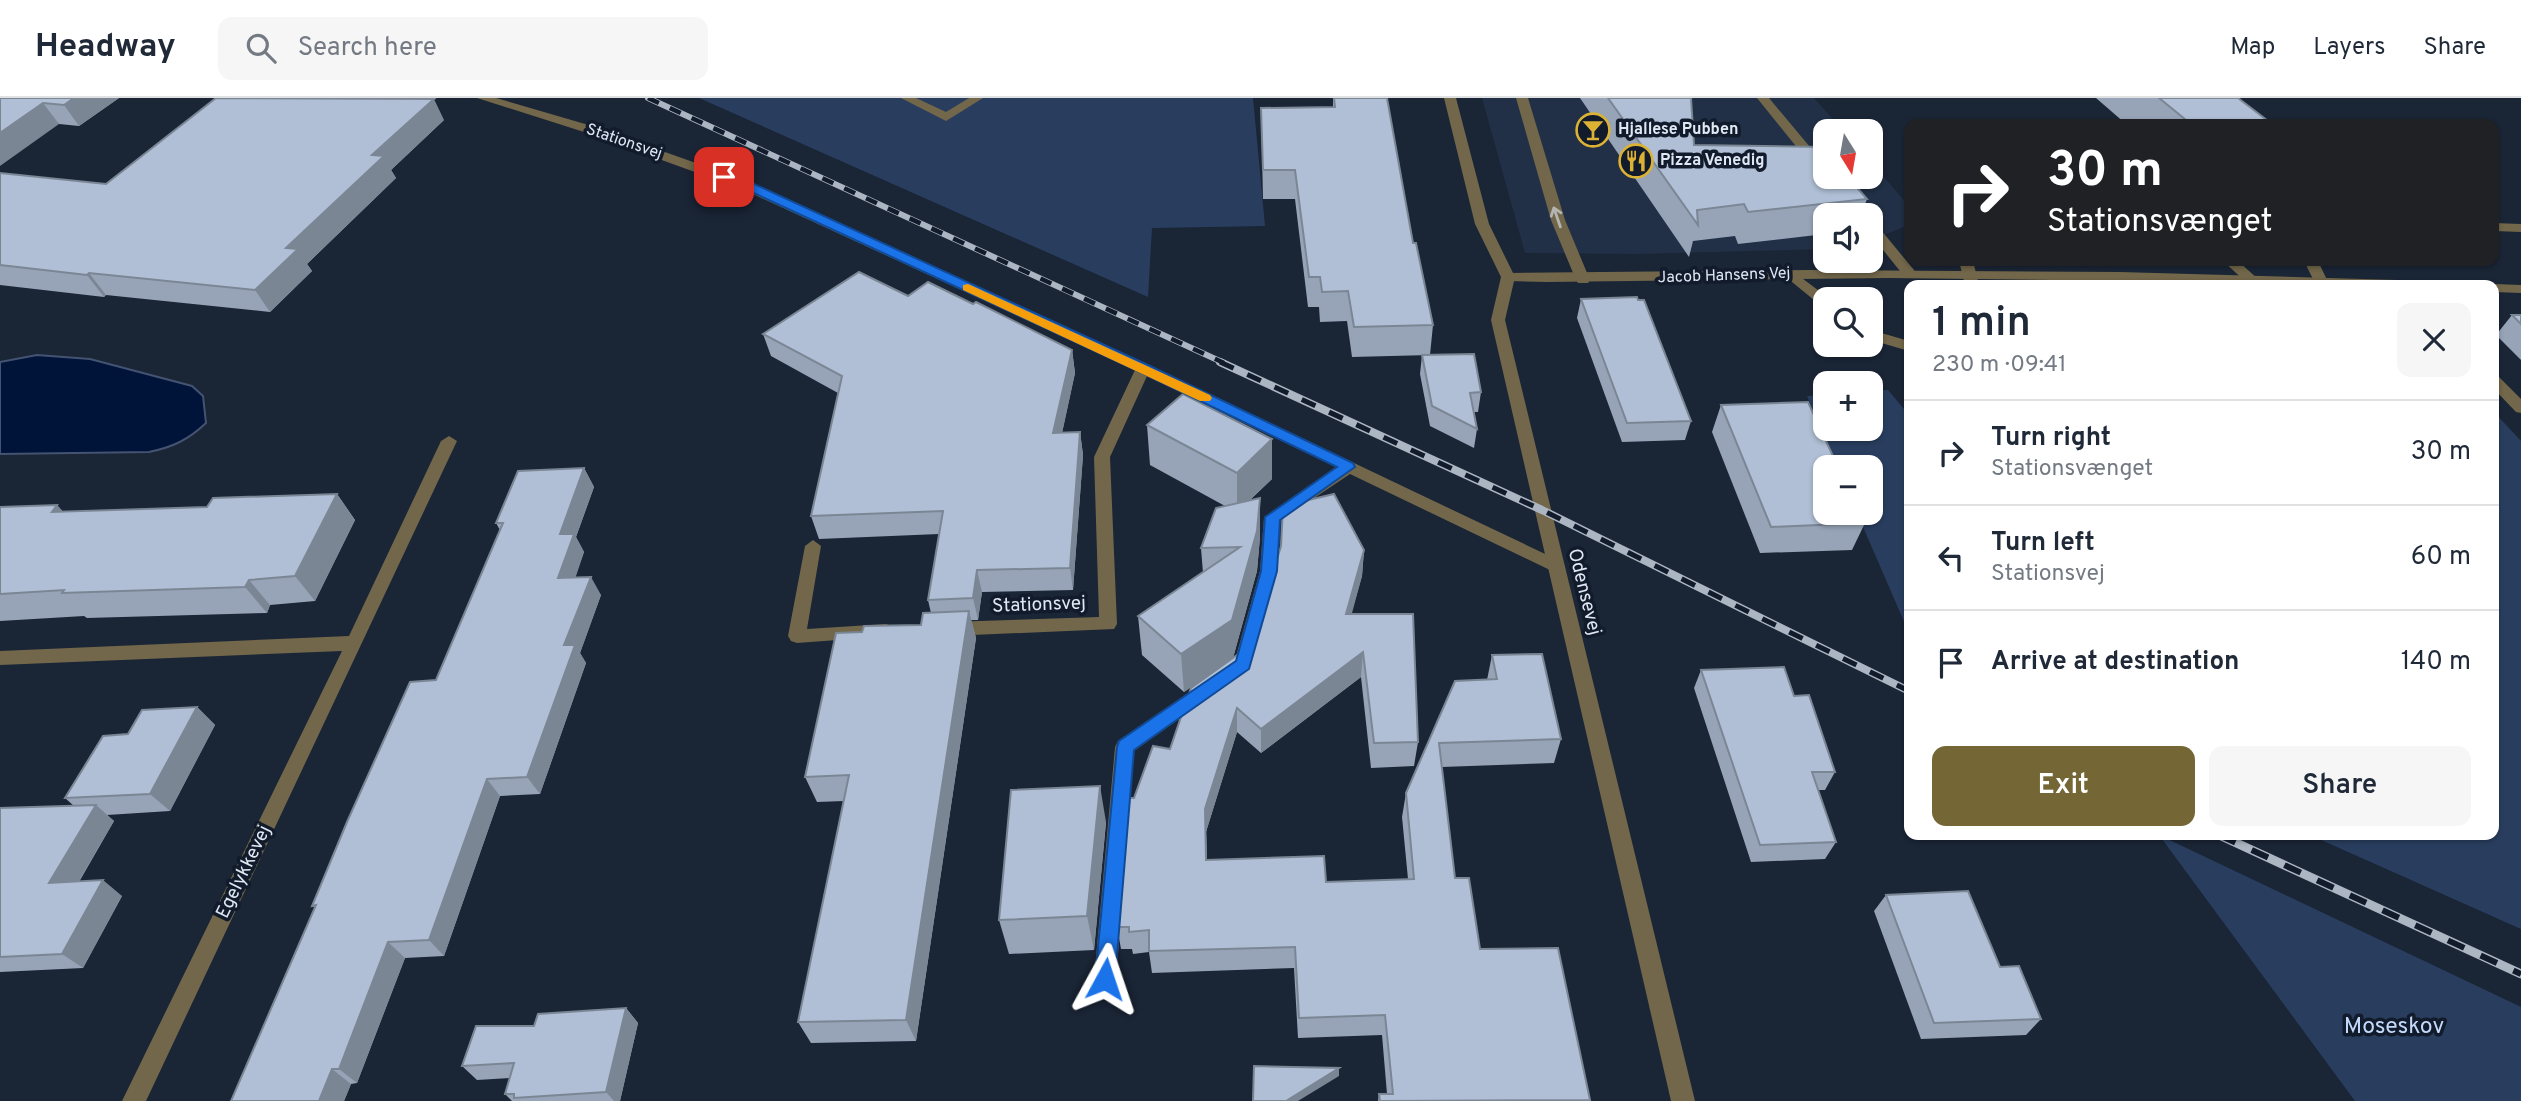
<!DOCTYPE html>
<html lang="en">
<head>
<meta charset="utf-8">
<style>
  :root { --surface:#fff; --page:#f6f6f7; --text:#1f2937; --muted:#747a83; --line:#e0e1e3; --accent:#746735 }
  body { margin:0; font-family:Overpass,sans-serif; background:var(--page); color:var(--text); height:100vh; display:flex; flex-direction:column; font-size:26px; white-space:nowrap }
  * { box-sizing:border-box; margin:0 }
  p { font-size:23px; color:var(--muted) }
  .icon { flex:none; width:38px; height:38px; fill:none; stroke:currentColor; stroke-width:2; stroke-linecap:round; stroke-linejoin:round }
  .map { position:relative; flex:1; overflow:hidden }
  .panel { position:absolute; left:1904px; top:182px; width:595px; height:560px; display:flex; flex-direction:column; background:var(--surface); border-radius:14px; box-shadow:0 2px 5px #0004 }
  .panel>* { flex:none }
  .banner { position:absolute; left:1904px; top:21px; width:595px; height:147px; border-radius:14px; box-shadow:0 2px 5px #0004; background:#202124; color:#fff; overflow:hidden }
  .needle { width:46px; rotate:169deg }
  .buttons { position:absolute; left:1813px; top:21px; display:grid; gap:14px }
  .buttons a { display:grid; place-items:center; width:70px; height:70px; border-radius:14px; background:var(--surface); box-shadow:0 2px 5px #0004; font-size:35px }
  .pin { position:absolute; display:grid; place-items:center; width:60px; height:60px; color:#fff; margin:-30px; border-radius:14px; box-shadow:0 4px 10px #0006 }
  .me { position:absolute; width:77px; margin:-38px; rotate:5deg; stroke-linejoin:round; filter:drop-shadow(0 0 5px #0008) }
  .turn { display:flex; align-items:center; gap:24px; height:147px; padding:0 28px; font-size:32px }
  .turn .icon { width:91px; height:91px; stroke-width:2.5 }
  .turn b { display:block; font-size:49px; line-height:60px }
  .round { display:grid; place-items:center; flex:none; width:74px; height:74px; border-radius:14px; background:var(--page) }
  .headline { display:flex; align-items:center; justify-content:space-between; height:119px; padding:0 28px }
  h1 { font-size:42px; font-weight:600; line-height:52px }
  .action { display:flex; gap:14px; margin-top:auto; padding:14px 28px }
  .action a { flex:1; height:80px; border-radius:14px; background:var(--accent); color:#fff; font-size:28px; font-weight:600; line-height:80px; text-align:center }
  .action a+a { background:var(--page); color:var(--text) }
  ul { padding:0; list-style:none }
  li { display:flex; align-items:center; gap:21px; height:105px; padding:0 28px; border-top:2px solid var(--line) }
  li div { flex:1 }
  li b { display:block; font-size:26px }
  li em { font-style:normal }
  header { display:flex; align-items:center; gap:42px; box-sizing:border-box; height:98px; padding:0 35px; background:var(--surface); border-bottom:2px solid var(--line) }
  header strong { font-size:33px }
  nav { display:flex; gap:38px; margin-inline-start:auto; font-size:24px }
  .search { width:490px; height:63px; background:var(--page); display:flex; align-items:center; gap:18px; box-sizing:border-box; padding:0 24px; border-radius:14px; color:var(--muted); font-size:26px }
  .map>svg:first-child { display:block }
  .built { fill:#213046 }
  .green { fill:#293e5f }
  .water { fill:#001339; stroke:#435371; stroke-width:2 }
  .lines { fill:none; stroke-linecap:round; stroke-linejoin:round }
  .service { fill:#72674a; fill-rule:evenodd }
  .minor { fill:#72674a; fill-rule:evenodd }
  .tertiary { fill:#72674a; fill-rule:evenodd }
  .rail-far2-casing { stroke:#acb5c2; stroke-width:6 }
  .rail-far1-casing { stroke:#acb5c2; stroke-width:8 }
  .rail-casing { stroke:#acb5c2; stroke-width:9 }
  .rail-far2 { stroke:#111b2c; stroke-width:4.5; stroke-dasharray:12; stroke-linecap:butt }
  .rail-far1 { stroke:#111b2c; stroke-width:5; stroke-dasharray:15; stroke-linecap:butt }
  .rail { stroke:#111b2c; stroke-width:6; stroke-dasharray:18; stroke-linecap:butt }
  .wall { fill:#97a4b7 }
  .shaded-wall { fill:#7b8695 }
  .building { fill:#b0bfd5; stroke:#7b8695; stroke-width:2 }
  .oneway { stroke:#b4b4b0 }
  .route { fill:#1a73e8; stroke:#114b97; stroke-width:2 }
  .slow { fill:#f59e0b }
  .labels { text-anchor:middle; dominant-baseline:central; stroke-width:7; stroke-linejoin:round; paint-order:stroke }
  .far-poi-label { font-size:16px; font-weight:bold; fill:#e0e8f4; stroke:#111b2c; text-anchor:start }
  .far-street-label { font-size:16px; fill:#e0e8f4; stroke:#111b2c }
  .street-label { font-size:19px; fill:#e0e8f4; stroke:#111b2c }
  .near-park-label { font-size:23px; fill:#c3d9fa; stroke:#111b2c }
</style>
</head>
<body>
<header>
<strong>Headway</strong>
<div class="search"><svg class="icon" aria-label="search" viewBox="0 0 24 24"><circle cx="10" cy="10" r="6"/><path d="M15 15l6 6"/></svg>Search here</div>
<nav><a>Map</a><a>Layers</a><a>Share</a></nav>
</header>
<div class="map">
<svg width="2521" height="1003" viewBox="0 0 2521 1003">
  <rect width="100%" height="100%" fill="#1a2536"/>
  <!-- built -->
  <polygon class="built" points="1482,0 1814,0 1844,33 1825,33 1825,79 1871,79 1871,64 1909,108 1909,127 1871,142 1871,117 1825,117 1825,151 1637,156 1525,155"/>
  <!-- green -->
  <g class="green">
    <polygon points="699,0 1253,0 1265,128 1152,130 1148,199"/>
    <polygon points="1888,292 1909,317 1909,535 1857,415 1871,415 1871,369 1837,369 1807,298 1825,297 1825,331 1871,331 1871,293"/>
    <polygon points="2494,314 2521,343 2521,831 2310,737 2494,737"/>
    <polygon points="2159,737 2521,909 2521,1003 2355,1003"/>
  </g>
  <!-- water -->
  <path class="water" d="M37,257L90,261L192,288L203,298L206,325C188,342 173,349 149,354L0,356V264Z"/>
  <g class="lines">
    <!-- service -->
    <g class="service">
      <polygon points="901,0 916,0 946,14 969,0 983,0 946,23"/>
      <polygon points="1516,0 1528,0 1565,122 1590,182 1588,185 1578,185 1576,182 1551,122"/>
      <polygon points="1757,0 1769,0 1825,67 1825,79 1820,78"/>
      <polygon points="1871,125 1876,126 1914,172 1914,178 1904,178 1871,137"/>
      <polygon points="2494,125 2521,126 2521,134 2494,133"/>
      <polygon points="1959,163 1973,163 1979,187 1965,187"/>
      <polygon points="2223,163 2238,163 2259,182 2257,185 2247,185"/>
      <polygon points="2304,163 2318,163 2328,184 2326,187 2316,187"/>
      <polygon points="1791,172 1830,201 1825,201 1825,208 1820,207 1786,179 1786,173"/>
      <polygon points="1871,232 1909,243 1909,253 1871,242"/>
    </g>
    <!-- minor -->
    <g class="minor">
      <path d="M477,0H496L592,28L752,85L1148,267L1562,464L1565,468L1562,472H1550L1350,376L1280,423L1278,473L1252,566C1247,575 1240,578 1231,575L1228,570L1235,562L1260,473L1264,420L1336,369L1147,278L1110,359L1117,526L1114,531L949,538L943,536L940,531L943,526L949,524L1099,519L1094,359L1135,272L742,91L584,34Z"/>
      <polygon points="1810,172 2120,174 2431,183 2438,187 1888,180 1546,184 1508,183 1501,179 1508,175"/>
      <polygon points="2494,186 2521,187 2521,195 2494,194 2494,187 2489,187"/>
      <polygon points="2494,277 2499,279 2521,301 2521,315 2516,314 2494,291"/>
      <polygon points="449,338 457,343 146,1003 122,1003 342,553 0,567 0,553 349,538 441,343"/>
      <polygon points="813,442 821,448 807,531 886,526 892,528 895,533 892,538 797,545 791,543 788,538 805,448"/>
      <polygon points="1203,587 1210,589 1212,594 1210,599 1134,653 1116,881 1113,888 1105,891 1097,888 1094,881 1115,649 1118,643"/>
    </g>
    <!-- tertiary -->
    <polygon class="tertiary" points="1444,0 1456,0 1489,126 1515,179 1505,222 1695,1003 1671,1003 1491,222 1501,179 1475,126"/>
    <defs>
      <polyline id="rail-far2" points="648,0 1224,265"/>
      <polyline id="rail-far1" points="1220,264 1542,412 1909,593"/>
      <polyline id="rail" points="2219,737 2521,876"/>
    </defs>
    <!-- rail-far2 casing -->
    <use href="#rail-far2" class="rail-far2-casing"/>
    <!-- rail-far1 casing -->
    <use href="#rail-far1" class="rail-far1-casing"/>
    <!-- rail casing -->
    <use href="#rail" class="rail-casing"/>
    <!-- rail-far2 -->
    <use href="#rail-far2" class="rail-far2"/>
    <!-- rail-far1 -->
    <use href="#rail-far1" class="rail-far1"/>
    <!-- rail -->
    <use href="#rail" class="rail"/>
  </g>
  <!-- wall -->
  <g class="wall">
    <polygon points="0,0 119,0 79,28 59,26"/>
    <polygon points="1333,0 1387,0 1413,145 1433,227 1430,257 1352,259 1347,223 1320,224 1319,209 1308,209 1295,101 1263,101 1261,10 1333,9"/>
    <polygon points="1580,0 1691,0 1694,47 1867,101 1861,117 1825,117 1825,136 1738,146 1735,138 1693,143 1689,159"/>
    <polygon points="2096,0 2238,0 2272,26 2126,26"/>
    <polygon points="444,22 391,72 396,80 307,166 312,173 270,214 106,197 104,199 0,187 0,75 106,86"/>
    <polygon points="908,198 973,206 1072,252 1075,275 1062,335 1080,334 1083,357 1073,492 982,494 978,522 971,522 976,540 916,943 811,945 798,924 844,703 817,704 805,679 862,534 921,527 931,515 928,502 939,436 819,441 811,418 838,295 771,258 763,236"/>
    <polygon points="1581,201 1691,323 1685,342 1622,344 1577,220"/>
    <polygon points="2512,217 2521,217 2521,262 2496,237"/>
    <polygon points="1422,257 1481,294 1478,314 1474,314 1477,331 1474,350 1430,328 1420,276"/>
    <polygon points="1721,307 1865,425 1852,452 1760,455 1712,334"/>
    <polygon points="1147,327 1272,381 1250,402 1260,400 1260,439 1257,473 1233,560 1251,547 1364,452 1362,478 1351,516 1418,644 1414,668 1371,670 1361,579 1261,655 1237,634 1206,734 1207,762 1326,784 1408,781 1402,719 1406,695 1455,583 1487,582 1492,557 1561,641 1554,665 1442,669 1455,780 1480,851 1590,1003 1378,1003 1379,996 1387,996 1382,937 1298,940 1294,870 1152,875 1149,854 1133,856 1132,851 1121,851 1117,829 1134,700 1170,651 1220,569 1184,594 1142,557 1138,518 1203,475 1201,450 1225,408 1150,367"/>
    <polygon points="584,370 594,389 576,439 584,454 575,479 601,497 580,555 586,565 540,696 500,698 444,858 405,860 357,985 351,986 344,1003 231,1003 315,810 312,808 436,582 500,432 496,425"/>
    <polygon points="337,396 355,422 315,503 270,507 267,515 87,520 84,518 0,523 0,409 57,407 63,414 207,409"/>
    <polygon points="1701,572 1794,598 1835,674 1825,692 1818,692 1836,744 1825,761 1751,764 1694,590"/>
    <polygon points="197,609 215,627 170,713 107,717 114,723 79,784 122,798 83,870 0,874 0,710 74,708 65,700 128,636"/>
    <polygon points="1106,724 1094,852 1009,856 999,822"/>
    <polygon points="1886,797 2000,869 2041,921 2026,937 1921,941 1874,813"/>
    <polygon points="626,910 638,925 620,1003 512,1003 505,996 510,980 477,982 462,968 534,928"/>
  </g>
  <!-- shaded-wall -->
  <g class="shaded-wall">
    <polygon points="74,0 119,0 79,28 64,7"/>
    <polygon points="434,1 444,22 391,72 396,80 307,166 312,173 270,214 255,192 286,150 372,57"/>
    <polygon points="43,5 59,26 0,68 0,35"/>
    <polygon points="89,175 106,197 104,199 87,177"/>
    <polygon points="1072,252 1075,275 1057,358 1053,335"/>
    <polygon points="1080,334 1083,357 1073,492 1070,470"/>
    <polygon points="1272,341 1272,381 1237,414 1237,375"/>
    <polygon points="584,370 594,389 576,439 584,454 569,499 558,480 560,436"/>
    <polygon points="337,396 355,422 315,503 295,478"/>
    <polygon points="1260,400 1260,439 1257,473 1233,560 1184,594 1181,556 1232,522"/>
    <polygon points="57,407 81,433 52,414"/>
    <polygon points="1364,452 1362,478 1345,541 1346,516"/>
    <polygon points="977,472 982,494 978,522 973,500"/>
    <polygon points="591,479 601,497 580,555 586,565 540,696 527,679 564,547"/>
    <polygon points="249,482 270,507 267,515 245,489"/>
    <polygon points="969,513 976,540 916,943 906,922"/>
    <polygon points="1363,554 1361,579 1261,655 1261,631"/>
    <polygon points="197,609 215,627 170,713 150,696"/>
    <polygon points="1237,610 1237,634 1206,734 1207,785 1205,711"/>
    <polygon points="487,681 500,698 444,858 429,842"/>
    <polygon points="1100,688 1106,724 1094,852 1087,818"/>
    <polygon points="96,707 114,723 69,800 49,785"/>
    <polygon points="103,782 122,798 83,870 62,856"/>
    <polygon points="388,844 405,860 357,985 339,971"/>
    <polygon points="626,910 638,925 620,1003 614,1003 606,994"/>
    <polygon points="1339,970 1339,978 1298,1003 1286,1003"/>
    <polygon points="332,971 351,986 344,1003 319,1003"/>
  </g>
  <!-- building -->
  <g class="building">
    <polygon points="0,0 74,0 64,7 43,5 0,35"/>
    <polygon points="216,0 434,1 372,57 384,58 286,150 298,151 255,192 89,175 87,177 0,167 0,75 106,86"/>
    <polygon points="1334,0 1387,0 1413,145 1416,145 1433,227 1354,229 1348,193 1322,194 1320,179 1309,179 1295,72 1263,72 1261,10 1335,9"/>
    <polygon points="1608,0 1691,0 1694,47 1822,49 1825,53 1825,79 1848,79 1867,101 1748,114 1744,106 1697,112 1698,127"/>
    <polygon points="2159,0 2238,0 2272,26 2191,26"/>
    <polygon points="859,174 908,198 928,184 973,206 976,204 1072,252 1053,335 1080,334 1070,470 977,472 973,500 928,502 943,413 811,418 842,278 763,236"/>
    <polygon points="1637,199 1638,202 1644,202 1691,323 1627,325 1581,201"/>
    <polygon points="2512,217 2521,217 2521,226"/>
    <polygon points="1474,256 1481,294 1470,295 1477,331 1432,308 1422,257"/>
    <polygon points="1183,296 1272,341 1237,375 1147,327"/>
    <polygon points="1808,304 1838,369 1825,369 1825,415 1860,415 1865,425 1771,429 1721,307"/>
    <polygon points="584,370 560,436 574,436 558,480 591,479 564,547 575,547 527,679 487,681 429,842 388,844 339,971 332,971 319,1003 231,1003 316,807 312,808 347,724 410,584 436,582 503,425 496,425 518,373"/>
    <polygon points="337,396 295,478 249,482 245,489 62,495 64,492 0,496 0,409 57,407 52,414 207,409 213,400"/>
    <polygon points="1334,396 1364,452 1346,516 1413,516 1418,644 1374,645 1363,554 1261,631 1237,610 1205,711 1206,762 1324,758 1326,784 1414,781 1406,695 1455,583 1497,581 1492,557 1542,556 1561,641 1439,645 1455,780 1469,780 1480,851 1558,850 1590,1002 1380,1003 1379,996 1393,996 1385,917 1299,920 1295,849 1149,853 1149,832 1129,834 1129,829 1117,829 1128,700 1134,700 1153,648 1170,651 1191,590 1251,547 1281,448 1283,408"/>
    <polygon points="1260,400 1257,433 1232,522 1181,556 1138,518 1240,449 1201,450 1216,410"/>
    <polygon points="969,513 906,922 798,924 849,677 805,679 836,535 862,534 864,528 921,527 923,515"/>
    <polygon points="1784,569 1794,598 1809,597 1835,674 1812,674 1836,744 1760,747 1701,572"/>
    <polygon points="197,609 150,696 65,700 103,638 128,636 142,612"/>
    <polygon points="1100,688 1087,818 999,822 1011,692"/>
    <polygon points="96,707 49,785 103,782 62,856 0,859 0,710"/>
    <polygon points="1968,793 2000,869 2019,868 2041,921 1934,925 1886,797"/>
    <polygon points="626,910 606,994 514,1000 514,996 505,996 514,965 462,968 476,928 534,928 538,916"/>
    <polygon points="1254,968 1339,970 1286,1003 1253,1003"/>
  </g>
  <!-- one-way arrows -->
  <defs><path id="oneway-shaft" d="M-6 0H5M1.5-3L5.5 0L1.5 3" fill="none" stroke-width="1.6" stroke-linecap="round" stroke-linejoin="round" transform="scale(1.75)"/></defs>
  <use class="oneway" href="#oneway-shaft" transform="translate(1557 119) rotate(-109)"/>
  <!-- route -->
  <polygon class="route" points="724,76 752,85 1148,267 1353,365 1355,369 1280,422 1277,473 1249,571 1134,652 1115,881 1112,887 1105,890 1098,887 1095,881 1117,649 1119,643 1236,563 1261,473 1265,419 1337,369 1138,273 743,90 719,82 719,77"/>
  <!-- slow -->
  <polygon class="slow" points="968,186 1210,297 1212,300 1210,303 1200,303 963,192 963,187"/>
  <!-- icons -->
  <defs>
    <symbol id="bar-ring" viewBox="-11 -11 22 22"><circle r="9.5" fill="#111b2c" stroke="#dbb233" stroke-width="1.5"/><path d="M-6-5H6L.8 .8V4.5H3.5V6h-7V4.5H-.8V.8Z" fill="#dbb233"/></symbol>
    <symbol id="restaurant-ring" viewBox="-11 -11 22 22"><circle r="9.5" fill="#111b2c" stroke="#dbb233" stroke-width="1.5"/><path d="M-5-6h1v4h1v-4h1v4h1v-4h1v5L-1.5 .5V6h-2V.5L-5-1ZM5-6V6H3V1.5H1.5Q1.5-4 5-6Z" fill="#dbb233"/></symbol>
  </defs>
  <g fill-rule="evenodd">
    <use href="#bar-ring" x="1574" y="13" width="38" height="38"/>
    <use href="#restaurant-ring" x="1617" y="44" width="38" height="38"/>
  </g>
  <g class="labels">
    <!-- far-poi labels -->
    <g class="far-poi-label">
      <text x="1618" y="32">Hjallese Pubben</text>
      <text x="1660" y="63">Pizza Venedig</text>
    </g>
    <!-- far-street labels -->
    <g class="far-street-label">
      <text transform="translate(624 44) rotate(19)">Stationsvej</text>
      <text transform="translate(1724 178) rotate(-2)">Jacob Hansens Vej</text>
    </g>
    <!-- street labels -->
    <g class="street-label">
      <text transform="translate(1584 494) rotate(76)">Odensevej</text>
      <text transform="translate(1039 507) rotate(-2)">Stationsvej</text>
      <text transform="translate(244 774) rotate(-64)">Egelykkevej</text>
    </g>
    <!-- near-park labels -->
    <g class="near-park-label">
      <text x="2394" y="929">Moseskov</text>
    </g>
  </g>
</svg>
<div class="buttons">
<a><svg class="needle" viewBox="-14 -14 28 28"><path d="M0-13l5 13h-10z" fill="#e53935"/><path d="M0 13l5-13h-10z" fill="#747a83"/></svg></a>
<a><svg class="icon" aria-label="sound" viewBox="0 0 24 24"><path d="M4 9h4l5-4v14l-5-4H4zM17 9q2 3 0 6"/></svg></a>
<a><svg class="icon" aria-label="search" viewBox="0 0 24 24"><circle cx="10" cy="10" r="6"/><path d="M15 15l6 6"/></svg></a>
<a>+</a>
<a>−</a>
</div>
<div class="pin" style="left:724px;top:79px;background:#d93025"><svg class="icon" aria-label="arrive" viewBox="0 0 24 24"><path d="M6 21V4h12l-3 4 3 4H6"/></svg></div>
<svg class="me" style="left:1105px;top:881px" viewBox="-20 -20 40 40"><path d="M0-17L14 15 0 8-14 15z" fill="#1a73e8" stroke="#fff" stroke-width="4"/></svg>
<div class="banner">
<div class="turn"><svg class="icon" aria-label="right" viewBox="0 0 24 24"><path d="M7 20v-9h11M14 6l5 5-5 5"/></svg><div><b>30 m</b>Stationsvænget</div></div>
</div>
<section class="panel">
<div class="headline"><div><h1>1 min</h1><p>230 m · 09:41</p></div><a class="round"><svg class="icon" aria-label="close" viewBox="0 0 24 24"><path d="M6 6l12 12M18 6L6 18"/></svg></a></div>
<ul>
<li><svg class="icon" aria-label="right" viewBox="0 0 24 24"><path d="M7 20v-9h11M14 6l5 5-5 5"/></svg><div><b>Turn right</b><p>Stationsvænget</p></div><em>30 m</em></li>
<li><svg class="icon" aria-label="left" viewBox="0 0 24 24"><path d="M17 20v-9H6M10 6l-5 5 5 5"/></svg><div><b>Turn left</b><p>Stationsvej</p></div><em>60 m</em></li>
<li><svg class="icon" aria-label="arrive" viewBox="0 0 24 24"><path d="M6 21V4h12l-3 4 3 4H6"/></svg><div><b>Arrive at destination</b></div><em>140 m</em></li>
</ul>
<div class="action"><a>Exit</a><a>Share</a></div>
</section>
</div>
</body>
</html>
